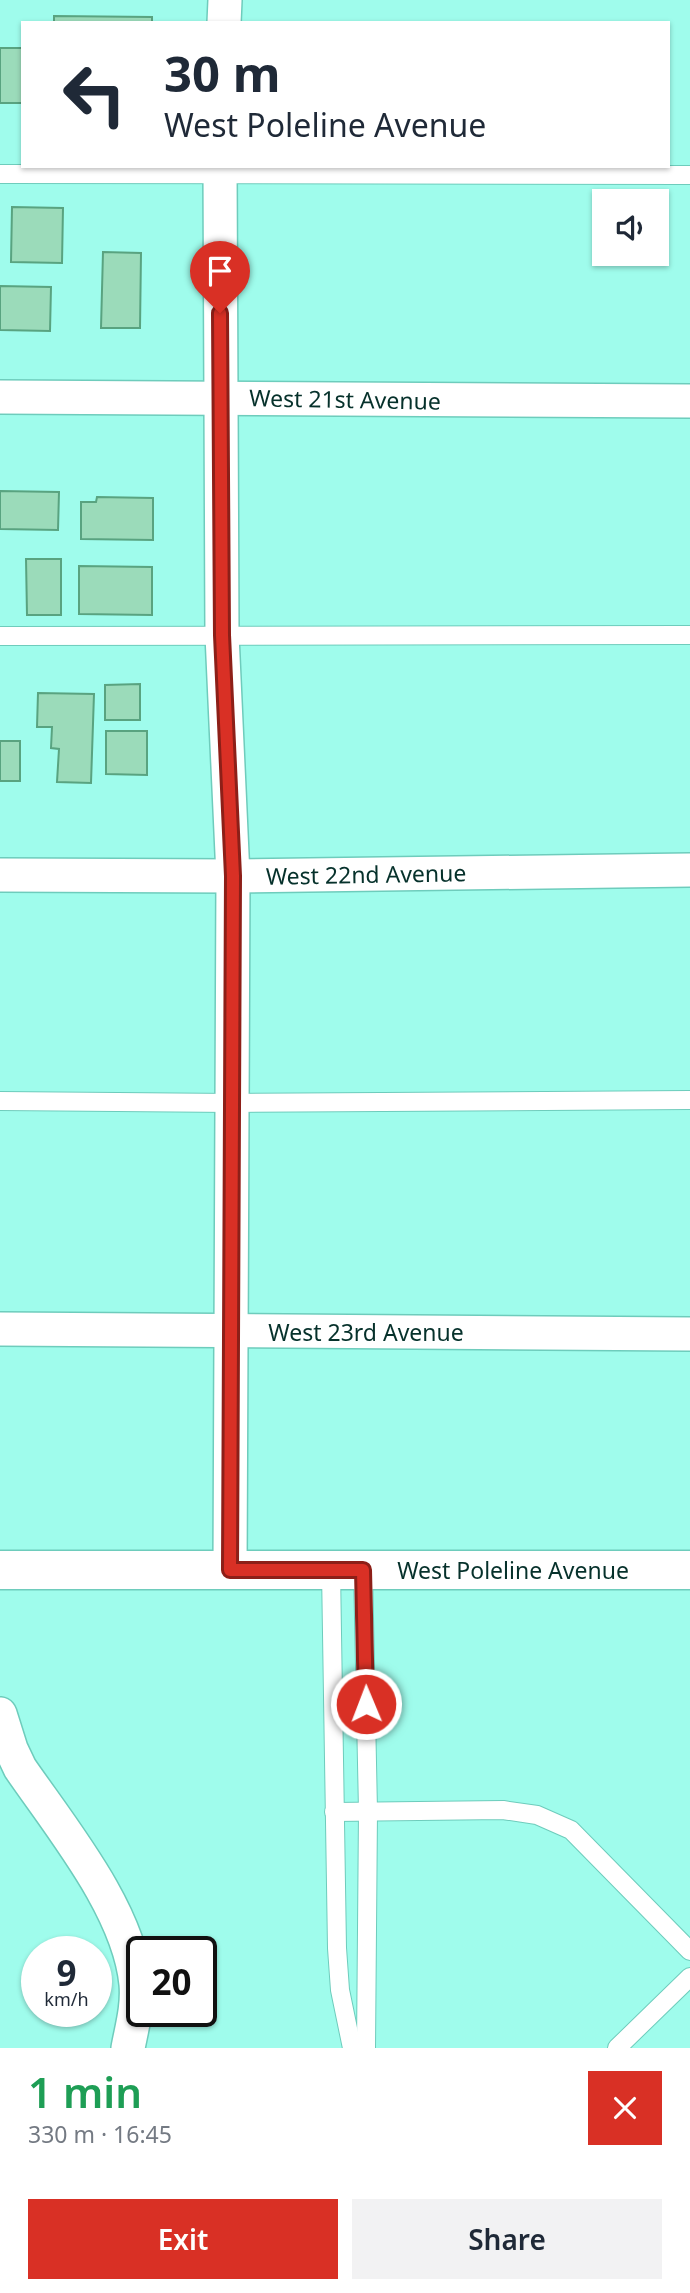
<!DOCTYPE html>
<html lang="en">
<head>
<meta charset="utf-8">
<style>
  :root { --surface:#fff; --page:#f2f2f3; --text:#1f2937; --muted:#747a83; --accent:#d93025 }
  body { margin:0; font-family:"Noto Sans",sans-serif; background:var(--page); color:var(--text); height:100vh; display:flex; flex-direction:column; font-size:26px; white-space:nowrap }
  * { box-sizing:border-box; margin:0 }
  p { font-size:23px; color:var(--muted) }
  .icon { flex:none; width:38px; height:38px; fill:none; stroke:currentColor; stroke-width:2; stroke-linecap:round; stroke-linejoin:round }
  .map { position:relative; height:2048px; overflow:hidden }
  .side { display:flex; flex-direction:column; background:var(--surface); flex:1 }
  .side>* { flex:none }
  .banner { position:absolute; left:21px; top:21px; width:649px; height:147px; border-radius:0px; box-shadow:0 2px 5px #0004; background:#fff; color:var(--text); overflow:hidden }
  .controls { position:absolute; left:592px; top:189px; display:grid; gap:14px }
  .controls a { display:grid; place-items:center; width:77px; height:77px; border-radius:0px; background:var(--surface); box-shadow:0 2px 5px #0004; font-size:35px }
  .speed { position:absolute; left:21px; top:1936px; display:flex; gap:14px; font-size:35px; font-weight:700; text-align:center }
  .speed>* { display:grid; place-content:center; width:91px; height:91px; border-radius:50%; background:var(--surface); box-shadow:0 2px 5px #0004; line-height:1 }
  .speed small { font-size:18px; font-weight:400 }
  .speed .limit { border:4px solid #111; border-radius:10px; background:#fff; color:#111 }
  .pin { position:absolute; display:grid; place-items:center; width:60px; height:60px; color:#fff; margin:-72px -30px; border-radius:50% 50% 50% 0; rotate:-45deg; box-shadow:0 0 7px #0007 }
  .pin .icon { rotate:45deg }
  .me { position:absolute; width:77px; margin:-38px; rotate:359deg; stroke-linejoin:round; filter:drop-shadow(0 0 5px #0008) }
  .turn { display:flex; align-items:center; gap:24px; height:147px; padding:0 28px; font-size:32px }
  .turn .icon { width:91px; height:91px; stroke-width:2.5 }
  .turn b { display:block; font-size:49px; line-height:60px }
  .round { display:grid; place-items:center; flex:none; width:74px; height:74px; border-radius:0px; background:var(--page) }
  .summary { display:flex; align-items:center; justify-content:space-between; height:119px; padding:0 28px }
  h1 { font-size:42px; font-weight:600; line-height:52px; color:#1e9e55 }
  .button { display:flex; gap:14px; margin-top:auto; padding:14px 28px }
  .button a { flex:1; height:80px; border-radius:0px; background:var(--accent); color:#fff; font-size:28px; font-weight:600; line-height:80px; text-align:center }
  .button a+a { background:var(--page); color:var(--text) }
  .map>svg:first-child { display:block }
  .building { fill:#9bdbba; stroke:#59a380; stroke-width:2 }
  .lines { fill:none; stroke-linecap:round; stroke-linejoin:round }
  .service-casing { stroke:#6eccbc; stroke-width:20 }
  .minor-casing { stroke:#6eccbc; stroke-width:36 }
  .tertiary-casing { stroke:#6eccbc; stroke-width:41 }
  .service { stroke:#fff; stroke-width:18 }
  .minor { stroke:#fff; stroke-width:33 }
  .tertiary { stroke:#fff; stroke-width:38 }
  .route-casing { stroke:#8d1f18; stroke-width:18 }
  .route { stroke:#d93025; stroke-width:12 }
  .labels { text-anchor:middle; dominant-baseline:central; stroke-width:7; stroke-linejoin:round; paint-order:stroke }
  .street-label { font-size:23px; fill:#06312b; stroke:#fff }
</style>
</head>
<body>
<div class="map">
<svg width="690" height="2048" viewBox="0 0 690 2048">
  <rect width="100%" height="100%" fill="#9ffcec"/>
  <!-- building -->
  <g class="building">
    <polygon points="54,16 152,17 152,23 54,23"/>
    <rect x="0" y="48" width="23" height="55"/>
    <polygon points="12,207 63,208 62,263 11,262"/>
    <polygon points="103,252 141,253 140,328 101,328"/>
    <polygon points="0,286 51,287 50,331 0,330"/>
    <polygon points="0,491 59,492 58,530 0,529"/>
    <polygon points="97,497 153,498 153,540 81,539 81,502 96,502"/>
    <polygon points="26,559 61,559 61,615 27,615"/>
    <polygon points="79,566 152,567 152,615 79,614"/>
    <polygon points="140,684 140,720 105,720 105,685"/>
    <polygon points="38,693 94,694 91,783 57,782 59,749 51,748 52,727 37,727"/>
    <polygon points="106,731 147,731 147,775 106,774"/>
    <rect x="0" y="741" width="20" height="40"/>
  </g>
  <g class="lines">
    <defs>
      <g id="service">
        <polyline points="0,174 690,175"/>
        <polyline points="0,636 690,635"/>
        <polyline points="0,1101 233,1103 690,1100"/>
        <polyline points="331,1570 337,1948 340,1990 352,2048"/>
        <polyline points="363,1570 368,1811 366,2048"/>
        <polyline points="334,1812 503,1810 537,1815 571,1830 690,1951"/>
        <polyline points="617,2048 690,1977"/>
      </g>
      <g id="minor">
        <polyline points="224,23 225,0"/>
        <polyline points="220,166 222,635 233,876 230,1570"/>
        <polyline points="0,397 690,401"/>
        <polyline points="0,875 233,876 690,870"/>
        <polyline points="0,1329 690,1334"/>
        <path d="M0,1714L11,1749L20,1768C62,1829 129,1910 136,1984C138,2006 132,2027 128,2048"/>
      </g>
      <polyline id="tertiary" points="0,1570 690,1570"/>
    </defs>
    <!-- service casing -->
    <use href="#service" class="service-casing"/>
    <!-- minor casing -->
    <use href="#minor" class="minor-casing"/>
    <!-- tertiary casing -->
    <use href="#tertiary" class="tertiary-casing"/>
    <!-- service -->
    <use href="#service" class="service"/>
    <!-- minor -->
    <use href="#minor" class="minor"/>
    <!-- tertiary -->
    <use href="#tertiary" class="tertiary"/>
  </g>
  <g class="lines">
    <defs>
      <polyline id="route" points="220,313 222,635 233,876 230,1570 363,1570 366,1704"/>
    </defs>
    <!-- route casing -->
    <use href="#route" class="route-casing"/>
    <!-- route -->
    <use href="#route" class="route"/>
  </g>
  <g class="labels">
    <!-- street labels -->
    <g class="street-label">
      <text transform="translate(345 399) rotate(1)">West 21st Avenue</text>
      <text transform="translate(366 874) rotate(-1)">West 22nd Avenue</text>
      <text x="366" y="1332">West 23rd Avenue</text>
      <text x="513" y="1570">West Poleline Avenue</text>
    </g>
  </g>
</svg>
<div class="controls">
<a><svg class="icon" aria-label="sound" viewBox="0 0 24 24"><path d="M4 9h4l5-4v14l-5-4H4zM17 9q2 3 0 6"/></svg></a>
</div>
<div class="speed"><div>9<small>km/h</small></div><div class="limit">20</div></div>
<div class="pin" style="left:220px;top:313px;background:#d93025"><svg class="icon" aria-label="arrive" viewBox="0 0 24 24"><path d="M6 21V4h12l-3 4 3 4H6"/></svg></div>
<svg class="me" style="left:366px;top:1704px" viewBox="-20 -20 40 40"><circle r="17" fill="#d93025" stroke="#fff" stroke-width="3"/><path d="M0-11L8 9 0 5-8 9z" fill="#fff"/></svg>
<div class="banner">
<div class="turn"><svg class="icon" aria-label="left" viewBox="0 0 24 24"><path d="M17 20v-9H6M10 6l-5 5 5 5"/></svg><div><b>30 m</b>West Poleline Avenue</div></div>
</div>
</div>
<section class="side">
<div class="summary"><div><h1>1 min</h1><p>330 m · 16:45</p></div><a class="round" style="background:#d93025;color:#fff"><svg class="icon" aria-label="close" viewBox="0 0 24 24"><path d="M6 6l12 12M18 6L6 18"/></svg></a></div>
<div class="button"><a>Exit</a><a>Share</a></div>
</section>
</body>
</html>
